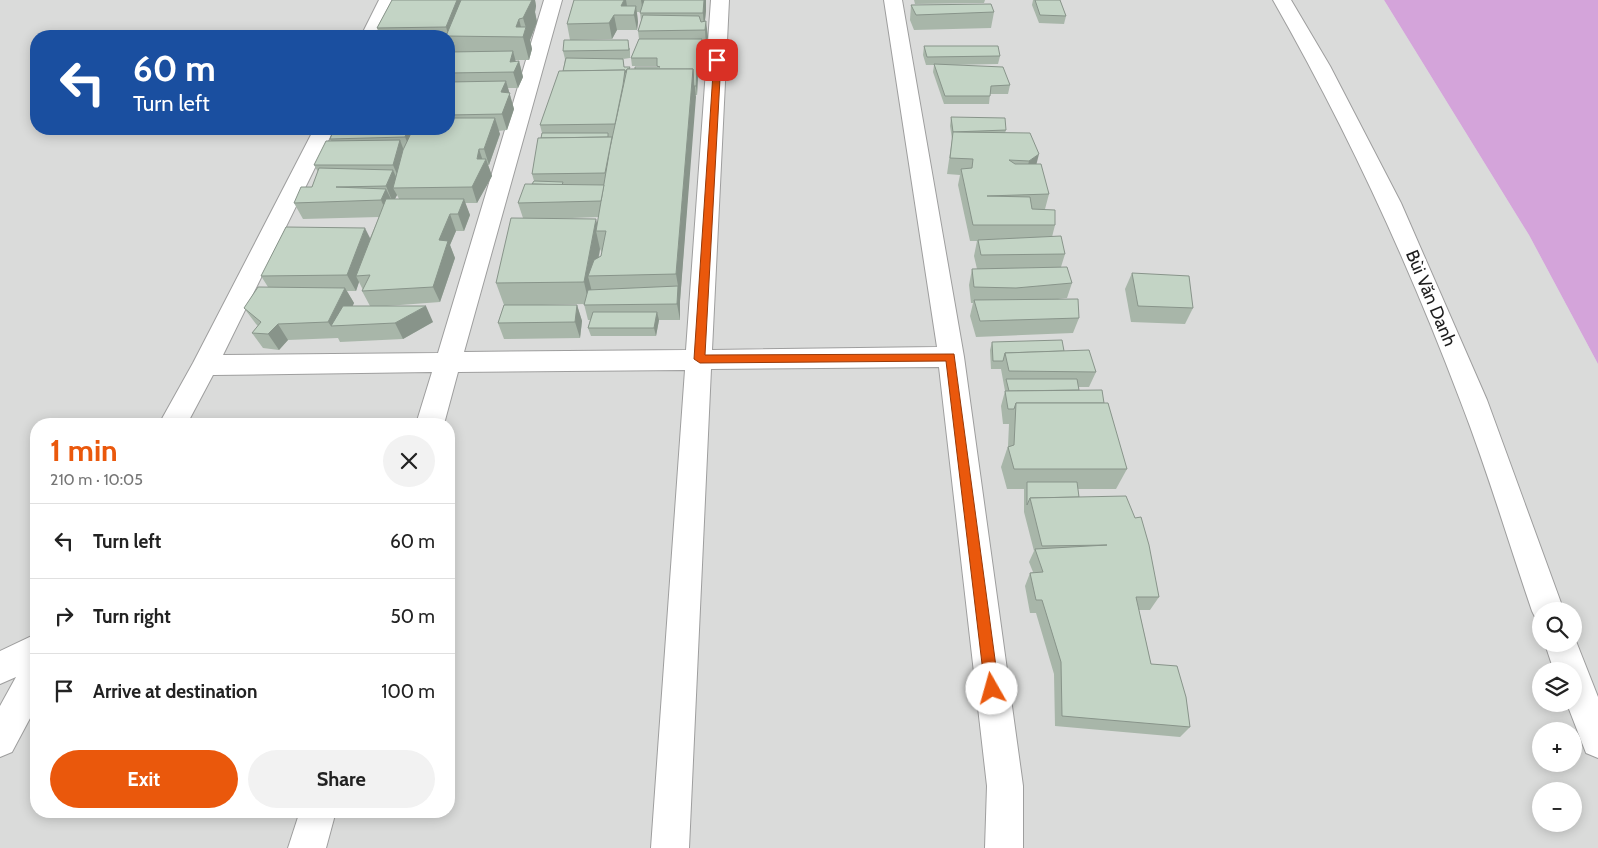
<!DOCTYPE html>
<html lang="en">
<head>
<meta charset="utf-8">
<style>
  :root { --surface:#fff; --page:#f2f2f2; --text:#222; --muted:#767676; --line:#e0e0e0; --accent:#ea580c }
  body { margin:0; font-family:Cabin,sans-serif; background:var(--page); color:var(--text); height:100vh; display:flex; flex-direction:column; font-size:19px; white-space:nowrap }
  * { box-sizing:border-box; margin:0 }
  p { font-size:16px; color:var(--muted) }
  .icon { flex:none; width:28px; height:28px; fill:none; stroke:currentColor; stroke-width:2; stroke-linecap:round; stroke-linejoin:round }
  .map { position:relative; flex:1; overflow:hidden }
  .sheet { position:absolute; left:30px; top:418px; width:425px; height:400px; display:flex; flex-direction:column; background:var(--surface); border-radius:20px; box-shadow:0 2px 12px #0003 }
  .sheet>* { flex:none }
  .guide { position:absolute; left:30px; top:30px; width:425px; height:105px; border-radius:20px; box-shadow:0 2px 12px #0003; background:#1a4fa0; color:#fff; overflow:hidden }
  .buttons { position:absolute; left:1532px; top:602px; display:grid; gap:10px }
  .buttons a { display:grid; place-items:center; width:50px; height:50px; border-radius:50%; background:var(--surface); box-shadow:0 2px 12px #0003; font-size:25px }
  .pin { position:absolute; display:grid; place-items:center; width:42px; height:42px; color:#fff; margin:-21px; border-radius:10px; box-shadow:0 2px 8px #0006 }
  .me { position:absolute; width:55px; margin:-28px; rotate:353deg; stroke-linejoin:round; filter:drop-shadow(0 0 4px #0008) }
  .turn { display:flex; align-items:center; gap:18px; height:105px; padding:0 20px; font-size:22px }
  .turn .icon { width:65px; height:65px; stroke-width:2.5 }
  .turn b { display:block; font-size:35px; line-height:42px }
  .round { display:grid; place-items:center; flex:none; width:52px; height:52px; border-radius:26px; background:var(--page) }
  .headline { display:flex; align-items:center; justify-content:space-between; height:85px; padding:0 20px }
  h1 { font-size:30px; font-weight:800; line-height:38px; color:var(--accent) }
  .primary-button { display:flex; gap:10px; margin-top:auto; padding:10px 20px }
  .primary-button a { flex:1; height:58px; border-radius:30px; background:var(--accent); color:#fff; font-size:20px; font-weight:800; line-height:58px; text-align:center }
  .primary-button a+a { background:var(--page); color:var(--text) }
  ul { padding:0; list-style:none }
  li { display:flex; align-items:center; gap:15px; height:75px; padding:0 20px; border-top:1px solid var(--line) }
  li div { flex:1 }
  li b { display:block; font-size:19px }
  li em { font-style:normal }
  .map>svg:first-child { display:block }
  .residential { fill:#dadbda; fill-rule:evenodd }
  .water { fill:#d4a4da }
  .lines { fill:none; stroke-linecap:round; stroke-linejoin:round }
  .minor-casing { stroke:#9e9e9e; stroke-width:2 }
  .minor { fill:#fff; fill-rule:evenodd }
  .wall { fill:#a8b6a9; fill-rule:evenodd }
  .shaded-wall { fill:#88948a }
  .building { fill:#c3d4c5; stroke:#88948a }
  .route { fill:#ea580c; stroke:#983908 }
  .labels { text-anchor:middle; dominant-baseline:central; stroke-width:5; stroke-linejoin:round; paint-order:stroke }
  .street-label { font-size:18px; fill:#1d1d1d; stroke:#fff }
</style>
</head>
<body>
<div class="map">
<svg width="1598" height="848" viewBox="0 0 1598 848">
  <rect width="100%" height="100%" fill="#e3eee6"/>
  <!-- residential -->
  <path class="residential" d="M0,0H1384L1529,235L1598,364V848H0ZM36,36H449V129H36ZM36,424H449V811H36ZM1541,611H1574V644H1541ZM1541,671H1574V704H1541ZM1541,731H1574V764H1541ZM1541,791H1574V824H1541Z"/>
  <!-- water -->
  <polygon class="water" points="1384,0 1598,0 1598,364 1529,235"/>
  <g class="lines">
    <defs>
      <g id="minor">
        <polygon points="379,0 397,0 379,36 361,36"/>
        <polygon points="544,0 562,0 464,352 686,350 711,0 729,0 712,350 937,347 884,0 902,0 964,357 1023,786 1023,848 985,848 987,786 939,367 711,369 689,848 651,848 685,370 458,372 444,424 416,424 432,372 213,375 187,424 159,424 193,363 314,129 334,129 223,355 438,353"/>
        <path d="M1273,0H1291L1330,66L1401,203L1487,400L1564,611H1541V623L1537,621L1532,611C1508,541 1487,469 1460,400C1408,262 1346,128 1273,0Z"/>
        <polygon points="36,634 36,707 12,752 0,757 0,706 16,677 0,684 0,651"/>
        <polygon points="1574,636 1598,697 1598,758 1586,753 1567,704 1574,704 1574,671 1554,671 1545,644 1574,644"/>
        <polygon points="300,811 336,811 326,848 288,848"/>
      </g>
    </defs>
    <!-- minor casing -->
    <use href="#minor" class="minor-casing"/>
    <!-- minor -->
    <use href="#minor" class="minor"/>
  </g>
  <!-- wall -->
  <g class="wall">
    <path d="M392,0H535L536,6L535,12L537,22L530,40L532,49L529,60H515V62L519,61L523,77L518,88H508L514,109L507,130L498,131L500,134L489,165H488L492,176L477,203H465L470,215L464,231H456L450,245L455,258L440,302L387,306L433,322L403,339L340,342L338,338L288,340L279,350L263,348L252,333L258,326L256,324L244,308L268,287L261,276L370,238L379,217L303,219L294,203L312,187L318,172L314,165L331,141L330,139L449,129V52H451L450,50H449V36H380L377,28ZM397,195L399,199H395ZM359,282L363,290L362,291L370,306H352L354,303L347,291H356Z"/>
    <path d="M574,0H706V11L705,21L708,37L706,45L702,46L703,48L699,56L697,95H695L680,301V320H659L656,336H591L588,328L590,320H588L584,304L542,305H577L582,321L580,338L504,339L498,323L504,305L496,283L523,218L518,203L534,181L532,174L541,138L542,133L540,125L563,71L565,59L563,51L570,40L567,24ZM637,12H640L641,21L638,31L639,39L631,58L632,66H657L658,67L630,69V67H624L623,59L630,58V48L574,40L612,39L617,30H637L638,22ZM599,217L597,224L546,219ZM600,249L602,253L601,256L599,257Z"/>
    <polygon points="914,0 985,0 984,3 915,4"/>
    <polygon points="1033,0 1060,0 1066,16 1064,24 1039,23 1032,5"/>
    <polygon points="911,5 994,12 991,28 914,30 910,20"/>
    <polygon points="924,46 1000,56 998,64 948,65 1010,85 1008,94 990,94 989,104 944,104 933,72 934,65 926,65 923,55"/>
    <polygon points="951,117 1006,130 1005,133 1036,164 1049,194 1045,209 1055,225 1052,237 1065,254 1061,267 1072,283 1067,298 1058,299 1079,318 1073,333 976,337 970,316 973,303 971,303 969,285 972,269 977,269 974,256 977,241 970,241 958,185 960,175 947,174 952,139 950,126"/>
    <polygon points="1132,273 1193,308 1185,324 1131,322 1125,289"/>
    <polygon points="992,342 1064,351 1096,372 1089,387 1079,387 1079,390 1104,403 1127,469 1116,489 1078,489 1079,497 1159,597 1150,610 1139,610 1151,664 1190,727 1180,737 1055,726 1054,674 1036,613 1030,613 1025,586 1030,573 1033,572 1029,562 1034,551 1024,512 1024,489 1007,489 1001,467 1008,446 1009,424 1003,424 1001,406 1005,391 1001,369 991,369 990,350"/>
  </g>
  <!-- shaded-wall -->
  <g class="shaded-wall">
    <polygon points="457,0 468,0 449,37 446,27"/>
    <polygon points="526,0 535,0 536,6 535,12 537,22 530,40 532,49 529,60 523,37 516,27 519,19 523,35 526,28 523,18"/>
    <polygon points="624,0 626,0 628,12 621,6"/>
    <polygon points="641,0 645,0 643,13"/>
    <polygon points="704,0 706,0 706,11 704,28 703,13"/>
    <polygon points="636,6 638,22 637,30 634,15"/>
    <polygon points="614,15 617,30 612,39 609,23"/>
    <polygon points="706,21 708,37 706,45 705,30"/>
    <polygon points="702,39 703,48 699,56 697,95 696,86 698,48"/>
    <polygon points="513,51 517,66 519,61 523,77 518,88 510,62"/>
    <polygon points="693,69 696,97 680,301 680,320 677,304 678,286 676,274"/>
    <polygon points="506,81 514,109 507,130 502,114 501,92"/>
    <polygon points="495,118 500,134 489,165 484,149"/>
    <polygon points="408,129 421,129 412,153 405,137"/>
    <polygon points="400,140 406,156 400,181 393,165"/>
    <polygon points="479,149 484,164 486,159 492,176 477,203 472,187"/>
    <polygon points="1039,154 1035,170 1025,177 1029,161"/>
    <polygon points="393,170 400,186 393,188 397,195 393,203 386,186"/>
    <polygon points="386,189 394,205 388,216 381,200"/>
    <polygon points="464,199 470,215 464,231 458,214"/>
    <polygon points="450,214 456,231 450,245 455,258 440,302 433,287 439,240"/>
    <polygon points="596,219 599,231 596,231 600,249 595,276 588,276 592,292 589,304 584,282"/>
    <polygon points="365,228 373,244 356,276 359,282 356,291 347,275"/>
    <polygon points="345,288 354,303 344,326 331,326 328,322"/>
    <polygon points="577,305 582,321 580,338 575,322"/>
    <polygon points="426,306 433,322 403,339 395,323"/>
    <polygon points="657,312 659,320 656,336 654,328"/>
    <polygon points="278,324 288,340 279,350 268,334"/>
  </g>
  <!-- building -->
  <g class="building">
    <polygon points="392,0 457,0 446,27 377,28"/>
    <polygon points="461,0 532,0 523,18 519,19 516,27 526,27 523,37 446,36"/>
    <polygon points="574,0 624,0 621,6 636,6 634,15 614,15 609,23 567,24"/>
    <polygon points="644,0 704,0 703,13 640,13"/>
    <polygon points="1035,0 1060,0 1066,16 1040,15"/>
    <polygon points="991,4 994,12 916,15 911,5"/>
    <polygon points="643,15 699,16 701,22 706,21 705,30 638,31"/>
    <polygon points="639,39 702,39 698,48 696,86 694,86 693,69 635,69 635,67 660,67 657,66 657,58 631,58"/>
    <polygon points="564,40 628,40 629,50 563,51"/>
    <polygon points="924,46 998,46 1000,56 927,57"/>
    <polygon points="513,51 510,62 519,61 514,72 449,73 449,52"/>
    <polygon points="566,58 623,59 624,67 630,67 629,69 627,69 626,73 625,70 563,71"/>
    <polygon points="934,64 1003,67 1010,85 991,86 990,96 945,96"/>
    <polygon points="627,69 693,69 676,274 588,276 594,260 601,256 606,231 596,231 610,148"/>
    <polygon points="625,70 623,85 615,124 540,125 559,71"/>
    <polygon points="506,81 501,92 510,93 502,114 449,115 449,82"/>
    <polygon points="951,117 1005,118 1006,130 953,132"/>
    <polygon points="449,118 495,118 484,149 479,149 477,159 486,159 472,187 393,188 403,150 413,129 449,129"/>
    <polygon points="334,129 408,129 405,137 330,139"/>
    <polygon points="953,132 1030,133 1039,154 1029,161 1009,160 1015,164 1041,164 1049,194 987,196 1030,197 1032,209 1055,210 1055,225 973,225 961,169 972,168 973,159 950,158"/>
    <polygon points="542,133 608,133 608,137 541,138"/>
    <polygon points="612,137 605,173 532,174 538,138"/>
    <polygon points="400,140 393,165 314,165 326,141"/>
    <polygon points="319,168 393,170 386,186 336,187 386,189 381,200 294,203 301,187 312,187"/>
    <polygon points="534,181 563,182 562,185 532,184"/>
    <polygon points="525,184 604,185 601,201 518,203"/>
    <polygon points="386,199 464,199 458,214 450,214 439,240 448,241 433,287 362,291 370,275 356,276"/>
    <polygon points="511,218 596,219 584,282 496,283"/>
    <polygon points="286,227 365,228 347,275 261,276"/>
    <polygon points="1061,236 1065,254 981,255 978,240"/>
    <polygon points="1067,267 1072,283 1016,288 974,287 972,269"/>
    <polygon points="1132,273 1189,276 1193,308 1138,306"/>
    <polygon points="678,286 677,304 584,305 588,290"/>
    <polygon points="258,287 345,288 328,322 278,324 268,334 252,333 261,322 244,308"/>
    <polygon points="1078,299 1079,318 980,321 974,300"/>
    <polygon points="504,305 577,305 575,322 498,323"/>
    <polygon points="343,306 426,306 395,323 331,326"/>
    <polygon points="593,312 657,312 654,328 588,328"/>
    <polygon points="1062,340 1064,351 1005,353 1003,361 993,361 992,342"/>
    <polygon points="1089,350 1096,372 1009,371 1005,353"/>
    <polygon points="1006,379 1077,379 1079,390 1009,391"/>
    <polygon points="1102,390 1104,403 1016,403 1014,409 1008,409 1005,391"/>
    <polygon points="1016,403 1108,403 1127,469 1014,469 1008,447 1014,445"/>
    <polygon points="1027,482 1077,482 1079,497 1030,498 1027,505"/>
    <polygon points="1126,496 1135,518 1141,517 1149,545 1159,597 1136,597 1151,664 1177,666 1186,697 1190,727 1062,716 1061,662 1042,600 1036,600 1030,573 1043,572 1035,549 1107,545 1042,546 1030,498"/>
  </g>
  <!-- route -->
  <polygon class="route" points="714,58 721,60 705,355 954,354 999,689 997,693 992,695 987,693 985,689 946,361 700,363 694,359"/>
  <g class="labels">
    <!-- street labels -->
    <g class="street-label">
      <text transform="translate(1431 298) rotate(67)">Bùi Văn Danh</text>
    </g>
  </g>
</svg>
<div class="buttons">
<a><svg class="icon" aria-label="search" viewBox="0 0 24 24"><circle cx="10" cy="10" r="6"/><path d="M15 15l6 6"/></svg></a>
<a><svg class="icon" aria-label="layers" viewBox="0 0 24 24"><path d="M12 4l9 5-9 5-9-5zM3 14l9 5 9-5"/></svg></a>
<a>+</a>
<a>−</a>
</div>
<div class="pin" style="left:717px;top:60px;background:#d93025"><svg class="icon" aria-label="arrive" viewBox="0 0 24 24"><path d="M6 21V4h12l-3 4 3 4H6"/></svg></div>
<svg class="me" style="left:992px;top:689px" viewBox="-20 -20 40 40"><circle r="19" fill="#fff"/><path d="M0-13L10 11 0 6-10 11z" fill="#ea580c"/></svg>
<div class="guide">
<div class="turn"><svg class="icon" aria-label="left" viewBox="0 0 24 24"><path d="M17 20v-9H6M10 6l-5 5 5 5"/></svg><div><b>60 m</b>Turn left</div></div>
</div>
<section class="sheet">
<div class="headline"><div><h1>1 min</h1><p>210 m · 10:05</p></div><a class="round"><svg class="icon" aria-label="close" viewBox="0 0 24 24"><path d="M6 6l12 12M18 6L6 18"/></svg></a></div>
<ul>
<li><svg class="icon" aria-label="left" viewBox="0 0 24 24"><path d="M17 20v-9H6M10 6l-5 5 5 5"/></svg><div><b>Turn left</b></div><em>60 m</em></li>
<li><svg class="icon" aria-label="right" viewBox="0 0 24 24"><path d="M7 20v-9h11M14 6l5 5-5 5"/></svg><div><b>Turn right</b></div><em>50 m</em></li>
<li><svg class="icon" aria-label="arrive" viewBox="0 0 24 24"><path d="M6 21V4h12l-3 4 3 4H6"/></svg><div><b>Arrive at destination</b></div><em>100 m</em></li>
</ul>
<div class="primary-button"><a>Exit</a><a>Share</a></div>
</section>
</div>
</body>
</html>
